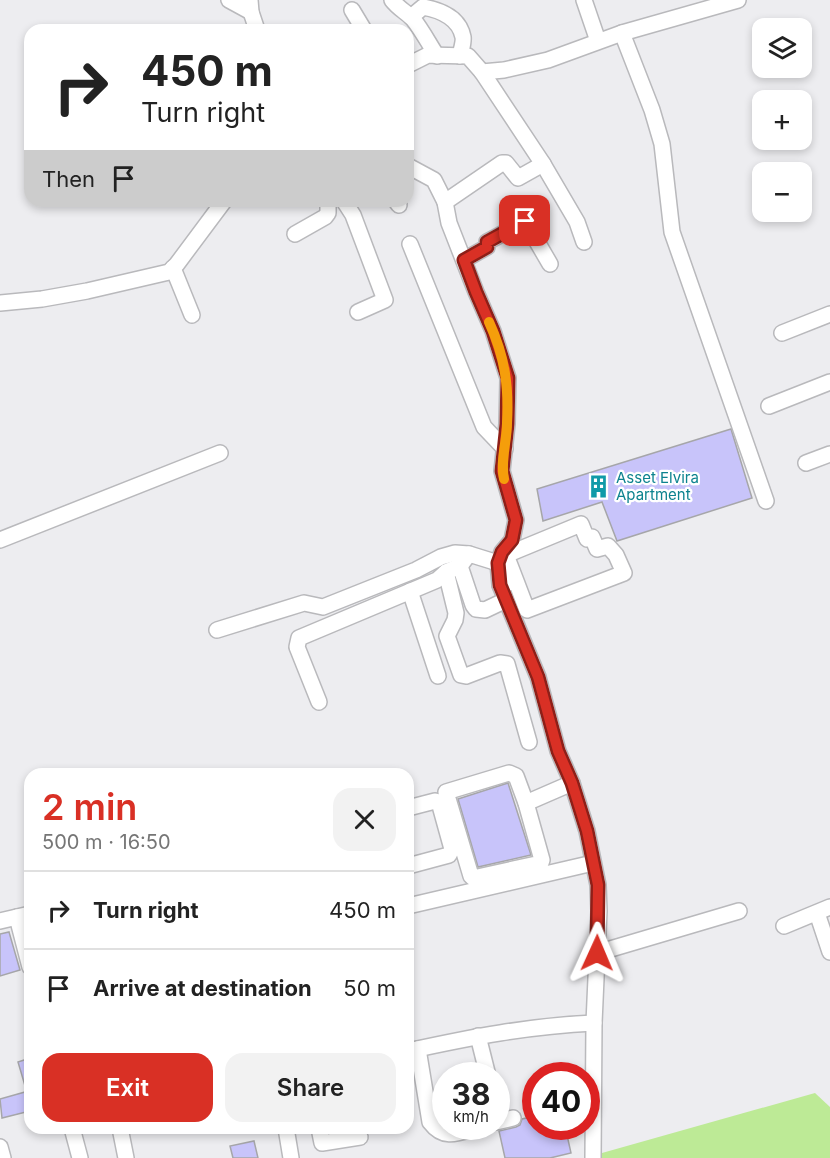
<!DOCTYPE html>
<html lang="en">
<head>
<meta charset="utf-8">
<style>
  :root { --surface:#fff; --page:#f2f2f2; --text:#222; --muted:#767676; --line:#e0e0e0; --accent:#d93025 }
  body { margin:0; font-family:Inter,sans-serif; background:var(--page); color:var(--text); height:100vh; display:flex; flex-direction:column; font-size:22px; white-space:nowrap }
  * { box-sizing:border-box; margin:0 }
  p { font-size:20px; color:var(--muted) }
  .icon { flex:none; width:33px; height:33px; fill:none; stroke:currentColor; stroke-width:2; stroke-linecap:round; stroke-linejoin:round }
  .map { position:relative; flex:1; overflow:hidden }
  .panel { position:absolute; left:24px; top:768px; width:390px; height:366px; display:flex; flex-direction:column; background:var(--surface); border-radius:18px; box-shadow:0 3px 9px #0003 }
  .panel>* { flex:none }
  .top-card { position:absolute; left:24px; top:24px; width:390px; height:183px; border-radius:18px; box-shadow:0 3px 9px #0003; background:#fff; color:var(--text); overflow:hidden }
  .controls { position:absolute; left:752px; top:18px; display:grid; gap:12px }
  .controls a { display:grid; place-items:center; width:60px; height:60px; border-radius:12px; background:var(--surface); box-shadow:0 3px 9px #0003; font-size:30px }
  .speed { position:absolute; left:432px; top:1062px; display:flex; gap:12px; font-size:30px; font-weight:700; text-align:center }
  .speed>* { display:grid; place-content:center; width:78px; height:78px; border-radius:50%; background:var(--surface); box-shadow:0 3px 9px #0003; line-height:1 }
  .speed small { font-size:15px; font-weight:400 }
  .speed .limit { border:9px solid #d22; background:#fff; color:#111 }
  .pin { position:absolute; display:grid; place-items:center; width:51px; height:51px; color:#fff; margin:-26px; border-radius:12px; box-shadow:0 3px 9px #0006 }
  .me { position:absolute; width:66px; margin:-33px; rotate:1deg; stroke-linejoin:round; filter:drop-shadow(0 0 4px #0008) }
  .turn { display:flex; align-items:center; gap:21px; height:126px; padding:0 18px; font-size:27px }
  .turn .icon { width:78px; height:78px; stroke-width:2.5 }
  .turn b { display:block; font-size:42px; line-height:51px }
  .then { display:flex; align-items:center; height:57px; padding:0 18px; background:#0003; gap:12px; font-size:22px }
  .round { display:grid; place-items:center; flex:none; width:63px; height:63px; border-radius:18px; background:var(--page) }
  .head { display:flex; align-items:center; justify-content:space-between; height:102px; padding:0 18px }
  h1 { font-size:36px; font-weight:600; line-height:45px; color:var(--accent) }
  .cta { display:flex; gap:12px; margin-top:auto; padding:12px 18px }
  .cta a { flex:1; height:69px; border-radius:18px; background:var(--accent); color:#fff; font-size:24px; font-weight:600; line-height:69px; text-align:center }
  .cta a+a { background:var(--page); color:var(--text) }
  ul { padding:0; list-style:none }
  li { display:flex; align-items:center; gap:18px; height:78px; padding:0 18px; border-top:2px solid var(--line) }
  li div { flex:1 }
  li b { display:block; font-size:22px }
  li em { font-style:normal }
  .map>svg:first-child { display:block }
  .green { fill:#bdea96 }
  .building { fill:#c8c4fa; stroke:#a6a6a9; stroke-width:1.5 }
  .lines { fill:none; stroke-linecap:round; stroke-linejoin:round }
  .minor-casing { stroke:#b9b9bc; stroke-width:18 }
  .minor { stroke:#fff; stroke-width:15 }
  .route-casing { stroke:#8d1f18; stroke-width:15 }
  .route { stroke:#d93025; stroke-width:10 }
  .slow { stroke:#f59e0b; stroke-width:10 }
  .labels { text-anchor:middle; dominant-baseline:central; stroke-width:4.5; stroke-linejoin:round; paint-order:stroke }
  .culture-label { font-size:15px; fill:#0d838f; stroke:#fff; text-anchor:start }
</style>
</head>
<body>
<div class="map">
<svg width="830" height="1158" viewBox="0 0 830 1158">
  <rect width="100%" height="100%" fill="#ededf0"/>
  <!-- green -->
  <polygon class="green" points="815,1093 830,1107 830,1158 602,1158 602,1153"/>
  <!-- building -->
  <g class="building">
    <polygon points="731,429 752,498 617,541 602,502 543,521 537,489"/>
    <polygon points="508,783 531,855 478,867 458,799"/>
    <polygon points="9,932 20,970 0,976 0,934"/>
    <polygon points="30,1058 30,1095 28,1096 18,1062"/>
    <polygon points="25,1092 30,1111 2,1118 0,1099"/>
    <polygon points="536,1116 536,1126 565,1126 571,1153 550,1158 505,1158 499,1131 516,1127 520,1125 522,1119"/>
    <polygon points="254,1141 258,1158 233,1158 230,1146"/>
  </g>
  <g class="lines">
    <defs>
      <g id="minor">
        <polyline points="229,0 251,12"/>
        <polyline points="250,0 251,12 257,30"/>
        <path d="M392,0C398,8 406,12 413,19C422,30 429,44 437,56"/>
        <polyline points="584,0 598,41"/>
        <polyline points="352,10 364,30"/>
        <path d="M411,17L423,7C440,10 459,17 463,37C464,42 461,50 460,56"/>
        <polyline points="622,33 652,110 662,144 672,232 766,501"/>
        <polyline points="408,65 428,55 468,56 482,72 504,70 548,60 622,33 738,0"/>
        <polyline points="482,72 543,164 577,222 584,242"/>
        <polyline points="408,166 434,180 445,202 449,223 476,292 493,331 508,378 507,424 502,471 516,520 512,540 502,552 498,563 500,585 538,677 558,751 572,783 587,831 598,885 599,911 594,1023 593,1158"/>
        <polyline points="344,201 353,215 385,300 358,312"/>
        <polyline points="396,201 399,205"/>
        <polyline points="445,202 502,163 506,163 518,178 543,164"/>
        <polyline points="525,221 550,264"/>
        <polyline points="295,234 325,217 328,213 328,201"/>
        <polyline points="410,244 484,427 505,449"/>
        <polyline points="464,260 487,247 487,242 541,213"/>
        <polyline points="173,268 192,315"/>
        <polyline points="0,303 42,299 87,291 169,272 177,264 224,201"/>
        <polyline points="782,333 830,314"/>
        <polyline points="769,406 830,382"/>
        <polyline points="806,463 830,454"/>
        <polyline points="0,540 220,453"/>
        <polyline points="460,566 473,605 476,609 485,610 506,600"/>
        <polyline points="446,572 456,613 455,620 447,636 461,675 466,676 500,663 507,664 529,742"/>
        <polyline points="500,585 516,581 527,610 624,573 616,555 608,546 597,549 592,537 587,539 581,524 506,555 516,581"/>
        <polyline points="410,591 438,676"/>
        <polyline points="217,630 304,603 323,607 416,570 441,557 455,553 469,554 498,563"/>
        <polyline points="319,702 297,647 299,638 437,580 446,572 460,566 469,554"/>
        <polygon points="509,773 516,776 526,803 542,860 541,863 473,878 471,876 446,792"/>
        <polyline points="526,803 572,783"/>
        <polyline points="408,808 435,801 439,802 452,849 449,855 408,866"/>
        <polyline points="408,906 593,863"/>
        <polyline points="817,913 830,952"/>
        <polyline points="17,917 30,967"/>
        <polyline points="0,921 30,914"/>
        <polyline points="784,926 830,907"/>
        <polyline points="597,953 739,911"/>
        <polyline points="478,1036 488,1076"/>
        <path d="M418,1049L430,1122C445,1142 460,1132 481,1126"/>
        <path d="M408,1051C472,1037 529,1026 594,1023"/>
        <polyline points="496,1122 513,1118"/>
        <polyline points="72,1128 80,1158"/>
        <polyline points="120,1128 126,1158"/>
        <polyline points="286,1128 291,1158"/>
        <polyline points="319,1128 322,1143 360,1137"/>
        <polyline points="0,1147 3,1158"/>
      </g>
    </defs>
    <!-- minor casing -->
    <use href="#minor" class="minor-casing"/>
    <!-- minor -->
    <use href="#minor" class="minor"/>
  </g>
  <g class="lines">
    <defs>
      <polyline id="route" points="525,221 487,242 487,247 464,260 476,292 493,331 508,378 507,424 502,471 516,520 512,540 502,552 498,563 500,585 538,677 558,751 572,783 587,831 598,885 597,953"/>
    </defs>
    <!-- route casing -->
    <use href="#route" class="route-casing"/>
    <!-- route -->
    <use href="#route" class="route"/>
    <!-- slow -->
    <path class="slow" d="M489,322C505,357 509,386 507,423C507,441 500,461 504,479"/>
  </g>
  <!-- icons -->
  <defs>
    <symbol id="building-bare" viewBox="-9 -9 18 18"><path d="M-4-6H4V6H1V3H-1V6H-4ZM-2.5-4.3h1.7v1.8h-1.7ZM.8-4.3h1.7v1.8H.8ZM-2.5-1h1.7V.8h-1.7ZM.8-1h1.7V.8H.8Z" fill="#0f9aa8" stroke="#fff" stroke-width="2.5" paint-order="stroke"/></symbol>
  </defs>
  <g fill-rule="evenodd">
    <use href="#building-bare" x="582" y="470" width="33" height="33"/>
  </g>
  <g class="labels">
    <!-- culture labels -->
    <g class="culture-label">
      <text x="616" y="477">Asset Elvira<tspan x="616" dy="17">Apartment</tspan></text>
    </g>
  </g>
</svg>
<div class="controls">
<a><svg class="icon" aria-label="layers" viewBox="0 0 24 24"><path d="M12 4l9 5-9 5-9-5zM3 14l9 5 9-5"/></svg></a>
<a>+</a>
<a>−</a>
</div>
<div class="speed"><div>38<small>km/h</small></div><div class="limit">40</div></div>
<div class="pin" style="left:525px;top:221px;background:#d93025"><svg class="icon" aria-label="arrive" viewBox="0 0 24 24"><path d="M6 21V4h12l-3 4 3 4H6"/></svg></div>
<svg class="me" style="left:597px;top:953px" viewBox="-20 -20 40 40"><path d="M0-17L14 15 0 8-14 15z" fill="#d93025" stroke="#fff" stroke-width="4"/></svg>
<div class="top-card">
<div class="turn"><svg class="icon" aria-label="right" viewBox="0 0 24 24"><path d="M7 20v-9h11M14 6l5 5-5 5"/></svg><div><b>450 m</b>Turn right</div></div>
<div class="then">Then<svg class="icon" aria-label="arrive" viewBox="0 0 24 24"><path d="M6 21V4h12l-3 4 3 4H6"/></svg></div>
</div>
<section class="panel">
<div class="head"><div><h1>2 min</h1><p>500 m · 16:50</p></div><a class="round"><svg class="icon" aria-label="close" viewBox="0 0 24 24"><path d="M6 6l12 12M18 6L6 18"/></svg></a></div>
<ul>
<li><svg class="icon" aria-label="right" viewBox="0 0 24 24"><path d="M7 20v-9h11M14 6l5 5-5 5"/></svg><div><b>Turn right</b></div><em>450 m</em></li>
<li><svg class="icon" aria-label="arrive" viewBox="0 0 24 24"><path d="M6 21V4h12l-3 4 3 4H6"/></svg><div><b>Arrive at destination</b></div><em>50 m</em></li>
</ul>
<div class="cta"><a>Exit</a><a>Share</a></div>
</section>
</div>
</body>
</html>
